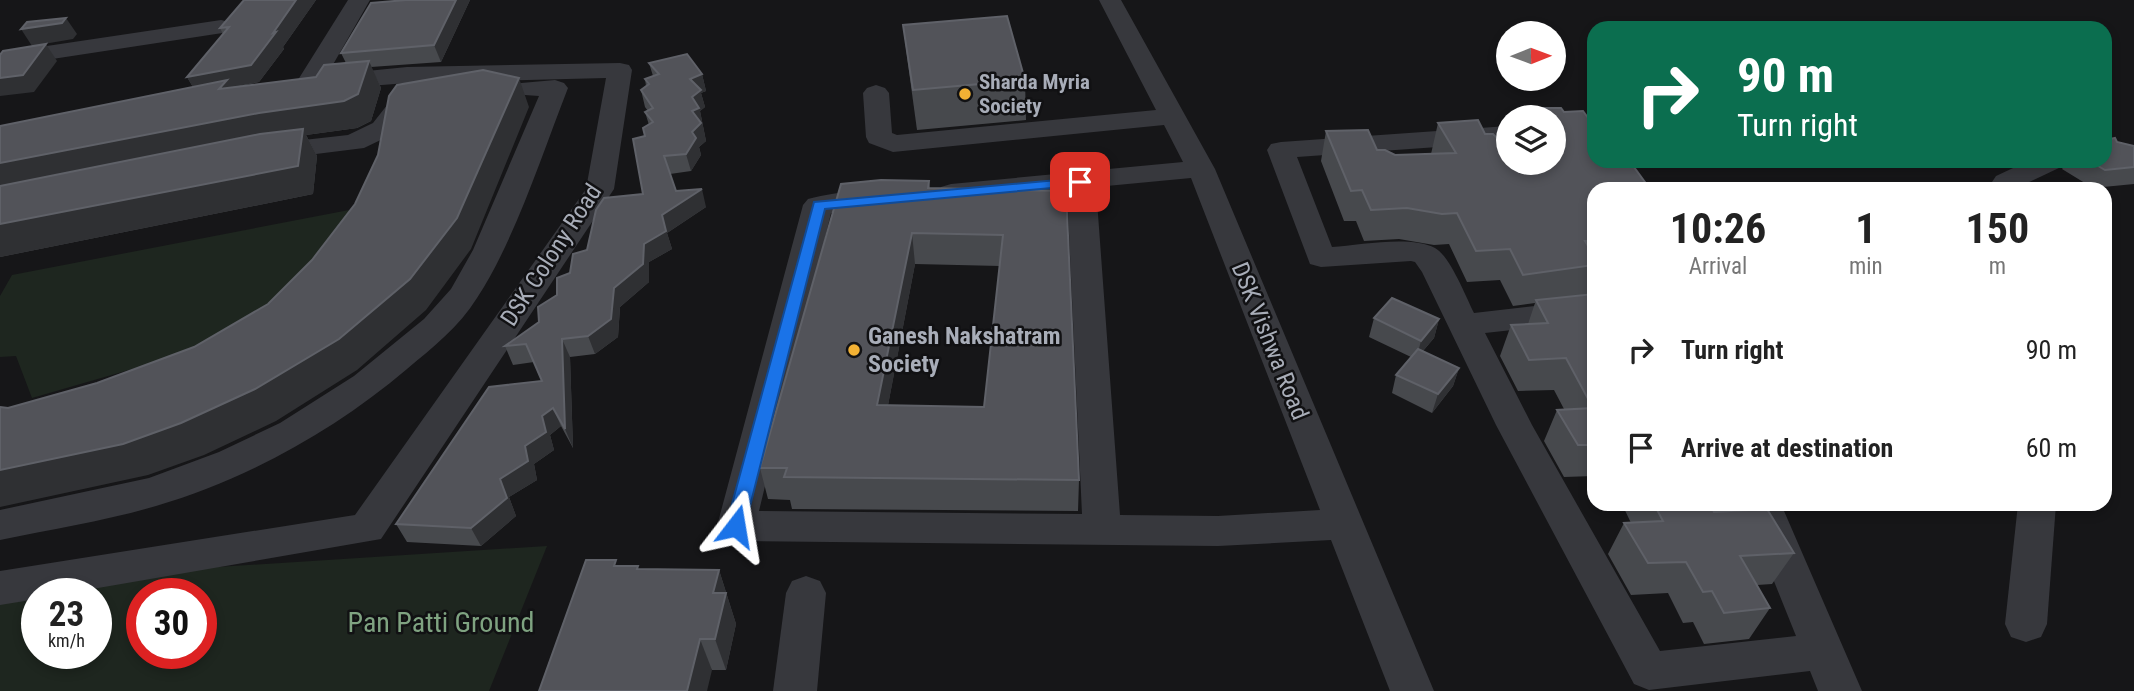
<!DOCTYPE html>
<html lang="en">
<head>
<meta charset="utf-8">
<style>
  :root { --surface:#fff; --page:#f6f6f6; --text:#222; --muted:#767676 }
  body { margin:0; font-family:"Roboto Condensed",sans-serif; background:var(--page); color:var(--text); height:100vh; display:flex; flex-direction:column; font-size:26px; white-space:nowrap }
  * { box-sizing:border-box; margin:0 }
  p { font-size:23px; color:var(--muted) }
  .icon { flex:none; width:38px; height:38px; fill:none; stroke:currentColor; stroke-width:2; stroke-linecap:round; stroke-linejoin:round }
  .map { position:relative; flex:1; overflow:hidden }
  .details { position:absolute; left:1587px; top:182px; width:525px; height:329px; display:flex; flex-direction:column; background:var(--surface); border-radius:21px; box-shadow:0 4px 10px #0003 }
  .details>* { flex:none }
  .top-card { position:absolute; left:1587px; top:21px; width:525px; height:147px; border-radius:21px; box-shadow:0 4px 10px #0003; background:#0b6e4f; color:#fff; overflow:hidden }
  .needle { width:46px; rotate:89deg }
  .tools { position:absolute; left:1496px; top:21px; display:grid; gap:14px }
  .tools a { display:grid; place-items:center; width:70px; height:70px; border-radius:50%; background:var(--surface); box-shadow:0 4px 10px #0003; font-size:35px }
  .speed { position:absolute; left:21px; top:578px; display:flex; gap:14px; font-size:35px; font-weight:700; text-align:center }
  .speed>* { display:grid; place-content:center; width:91px; height:91px; border-radius:50%; background:var(--surface); box-shadow:0 4px 10px #0003; line-height:1 }
  .speed small { font-size:18px; font-weight:400 }
  .speed .limit { border:10px solid #d22; background:#fff; color:#111 }
  .pin { position:absolute; display:grid; place-items:center; width:60px; height:60px; color:#fff; margin:-30px; border-radius:14px; box-shadow:0 4px 10px #0006 }
  .me { position:absolute; width:77px; margin:-38px; rotate:14deg; stroke-linejoin:round; filter:drop-shadow(0 0 5px #0008) }
  .turn { display:flex; align-items:center; gap:24px; height:147px; padding:0 35px; font-size:32px }
  .turn .icon { width:91px; height:91px; stroke-width:2.5 }
  .turn b { display:block; font-size:49px; line-height:60px }
  .eta { display:flex; justify-content:space-evenly; align-items:center; height:119px; text-align:center }
  .eta b { font-size:42px; font-weight:700; line-height:49px }
  ul { padding:0; list-style:none }
  li { display:flex; align-items:center; gap:21px; height:98px; padding:0 35px }
  li div { flex:1 }
  li b { display:block; font-size:26px }
  li em { font-style:normal }
  .map>svg:first-child { display:block }
  .green { fill:#1e261f; fill-rule:evenodd }
  .lines { fill:none; stroke-linecap:round; stroke-linejoin:round }
  .minor { fill:#37383d; fill-rule:evenodd }
  .wall { fill:#47494d; fill-rule:evenodd }
  .shaded-wall { fill:#2f3033 }
  .building { fill:#525359; stroke:#5f6168; stroke-width:2; fill-rule:evenodd }
  .route { fill:#1a73e8; stroke:#114b97; stroke-width:2 }
  .poi-dot { fill:#f2b134; stroke:#111113; stroke-width:2.5 }
  .labels { text-anchor:middle; dominant-baseline:central; stroke-width:5; stroke-linejoin:round; paint-order:stroke }
  .far-poi-label { font-size:21px; font-weight:bold; fill:#a8adb8; stroke:#111113; text-anchor:start }
  .street-label { font-size:24px; fill:#a8adb8; stroke:#111113 }
  .poi-label { font-size:24px; font-weight:bold; fill:#a8adb8; stroke:#111113; text-anchor:start }
  .near-park-label { font-size:28px; fill:#7fa381; stroke:#111113 }
</style>
</head>
<body>
<div class="map">
<svg width="2134" height="691" viewBox="0 0 2134 691">
  <rect width="100%" height="100%" fill="#161618"/>
  <!-- green -->
  <g class="green">
    <polygon points="370,206 298,297 191,352 32,398 16,356 0,357 0,296 12,275"/>
    <path d="M547,546L489,691H0V581ZM37,593H96V653H37ZM142,593H201V653H142Z"/>
  </g>
  <g class="lines">
    <!-- minor -->
    <g class="minor">
      <polygon points="348,0 370,0 327,75 407,67 620,63 629,65 632,70 614,189 381,539 69,593 37,593 37,599 0,605 0,571 355,515 586,189 606,78 407,83 332,89 321,84 318,88 309,91 300,88 296,83"/>
      <path d="M1099,0H1121L1215,169L1434,691H1390L1331,540L1218,546L736,541L722,537L717,526L803,205L808,199C831,193 866,188 889,194L893,200L889,206L831,213L759,511L1082,514L1067,190L951,202L941,199L937,193L941,187L951,184L1183,162L1164,125L893,152L869,143L866,137L863,93L867,88L876,85L885,88L889,93L892,133L897,135L1156,110ZM1191,178L1320,510L1218,516L1120,515L1096,187Z"/>
      <polygon points="221,20 229,22 233,27 229,32 0,67 0,53"/>
      <path d="M555,80L564,83L568,88C542,154 515,240 477,298C459,327 432,348 407,369C334,431 247,479 156,506C105,521 52,529 0,540V510L149,478L219,452L280,423L354,376L424,319L451,289L473,250L539,96L510,94L506,89L510,84Z"/>
      <polygon points="413,91 422,94 426,99 422,104 412,107 391,135 364,148 268,160 258,158 254,152 258,146 268,144 348,135 373,123 395,95"/>
      <path d="M1508,126V142L1297,157L1332,247C1360,245 1411,235 1435,248C1450,256 1466,297 1474,313L1594,299V321L1485,333L1532,425L1660,651L1796,636L1743,504H1781L1862,691H1818L1810,671L1649,690L1634,684L1496,425L1422,272L1415,262L1411,261L1321,267L1310,264L1267,150L1271,144L1281,142Z"/>
      <polygon points="2028,161 2065,161 2061,167 2021,186 2022,189 1994,189 1992,182 1996,176"/>
      <polygon points="2018,504 2056,504 2047,624 2041,637 2026,642 2011,637 2005,624"/>
      <polygon points="806,576 820,581 826,593 817,691 773,691 786,593 792,581"/>
    </g>
  </g>
  <!-- wall -->
  <g class="wall">
    <polygon points="244,0 316,0 283,47 284,49 259,82 231,88 316,77 346,63 341,53 406,0 470,0 441,62 371,67 381,88 371,121 357,128 306,135 317,156 313,194 0,257 0,126 193,87 187,77 223,34 220,28"/>
    <polygon points="903,25 1025,80 1026,120 917,130 908,64"/>
    <polygon points="649,63 702,74 706,91 701,93 705,107 700,111 706,141 699,147 701,155 691,171 670,174 676,191 706,207 667,233 672,249 649,262 649,282 620,307 618,337 595,354 570,357 573,448 561,426 550,435 554,450 534,464 537,480 509,497 516,516 481,546 407,542 396,524 542,381 534,362 513,365 505,346 539,322 557,295 570,273 587,250 643,194 645,136 649,125 645,112 648,111 645,107 641,90 646,86 645,79 653,76"/>
    <polygon points="1541,108 1561,108 1564,112 1583,111 1594,126 1594,161 1632,161 1634,167 1650,189 1594,189 1594,278 1588,294 1594,294 1594,476 1564,477 1544,441 1557,410 1564,409 1554,390 1518,391 1500,356 1511,325 1528,324 1535,303 1513,306 1500,280 1467,282 1449,244 1434,245 1399,239 1364,241 1356,221 1344,221 1321,161 1326,131 1368,130 1377,150 1385,150 1395,155 1431,154 1438,123 1478,120 1485,134 1493,134 1497,138 1508,137 1508,163 1554,163 1554,117 1538,117"/>
    <polygon points="2117,142 2134,146 2134,184 2093,188 2062,169 2068,161 2105,161"/>
    <path d="M929,181L930,188L1066,191L1079,480L1078,511L792,509L790,500L768,499L760,468ZM915,264L1000,266L984,407L888,405Z"/>
    <polygon points="1374,318 1439,319 1434,338 1423,351 1459,368 1453,386 1432,413 1392,393 1396,375 1411,357 1369,337"/>
    <polygon points="1622,504 1710,504 1714,512 1794,553 1772,584 1757,585 1770,608 1749,639 1704,644 1693,622 1683,623 1668,593 1631,595 1608,554 1624,523 1631,523"/>
    <polygon points="618,566 639,569 719,570 736,624 726,670 712,670"/>
  </g>
  <!-- shaded-wall -->
  <g class="shaded-wall">
    <polygon points="296,0 316,0 283,47 284,49 259,82 197,94 187,77 273,33"/>
    <polygon points="456,0 470,0 441,62 434,45"/>
    <polygon points="66,18 77,34 73,39 32,46 21,29"/>
    <polygon points="46,44 57,61 34,92 0,96 0,78"/>
    <polygon points="369,61 381,88 371,121 357,128 306,135 317,156 313,194 0,257 0,163 259,113"/>
    <polygon points="702,74 706,91 701,93 705,107 700,111 706,141 699,147 701,155 691,171 686,154 692,132 692,97 690,79"/>
    <polygon points="519,78 529,107 471,249 426,310 357,370 276,421 204,455 148,475 0,507 0,470 181,423"/>
    <polygon points="702,189 706,207 667,233 672,249 649,262 649,282 620,307 618,337 595,354 588,336 614,288 644,244 662,215"/>
    <polygon points="912,233 915,264 882,437 877,405"/>
    <polygon points="1439,319 1434,338 1416,359 1421,341"/>
    <polygon points="562,339 570,357 573,448 565,429"/>
    <polygon points="1459,368 1453,386 1432,413 1438,394"/>
    <polygon points="553,408 561,426 550,435 554,450 534,464 537,480 509,497 516,516 481,546 471,528 500,479 525,446 542,416"/>
    <polygon points="719,570 736,624 726,670 715,639 713,593"/>
    <polygon points="700,639 712,670 707,691 687,691"/>
  </g>
  <!-- building -->
  <g class="building">
    <polygon points="244,0 296,0 273,33 276,32 251,65 187,77 229,27 220,28"/>
    <polygon points="406,0 456,0 434,45 341,53 371,3"/>
    <polygon points="1007,16 1025,80 913,90 903,25"/>
    <polygon points="66,18 62,23 21,29 27,22"/>
    <polygon points="46,44 23,75 0,78 0,55 3,51"/>
    <polygon points="687,54 702,74 690,79 701,90 692,97 699,108 692,111 701,123 692,132 696,138 686,154 664,156 676,191 702,189 662,215 666,231 644,244 643,264 614,288 611,319 588,336 562,339 565,429 553,408 542,416 546,432 525,446 528,461 500,479 507,498 471,528 396,524 489,387 542,381 526,344 505,346 539,322 538,307 557,295 557,278 570,273 573,254 587,250 596,210 604,198 643,194 633,139 645,136 643,128 653,122 645,112 653,108 641,90 649,84 645,79 659,74 649,63"/>
    <polygon points="369,61 358,94 344,101 259,113 0,163 0,126 227,80 219,89 316,77 324,65"/>
    <polygon points="483,70 519,78 457,218 410,279 339,339 255,389 181,423 123,444 0,470 0,407 8,408 97,383 194,347 268,304 312,260 355,204 378,155 389,96 397,85"/>
    <polygon points="1541,108 1561,108 1564,112 1583,111 1594,126 1594,161 1632,161 1634,167 1650,189 1594,189 1594,241 1585,241 1594,256 1594,265 1523,275 1510,249 1476,251 1457,213 1442,214 1407,208 1371,210 1362,190 1351,191 1326,131 1368,130 1377,150 1385,150 1395,155 1456,153 1438,123 1478,120 1485,134 1493,134 1497,138 1508,137 1508,163 1554,163 1554,135 1559,135 1554,128 1554,117 1547,117"/>
    <polygon points="303,129 298,166 0,224 0,186 260,134"/>
    <polygon points="2115,138 2117,142 2134,146 2134,167 2105,170 2090,161 2105,161 2105,140"/>
    <path d="M881,180L929,181L928,188L1066,191L1079,480L784,477L787,468H760L841,184ZM912,233L1003,235L984,407L877,405Z"/>
    <polygon points="1594,294 1594,445 1578,445 1557,410 1593,408 1566,358 1529,360 1511,325 1548,323 1536,300"/>
    <polygon points="1392,298 1439,319 1421,341 1374,318"/>
    <polygon points="1418,349 1459,368 1438,394 1396,375"/>
    <polygon points="1654,504 1710,504 1714,512 1767,509 1794,553 1740,556 1770,608 1724,613 1712,591 1703,592 1686,562 1648,563 1624,523 1663,521"/>
    <polygon points="586,560 616,560 614,566 638,566 637,569 719,570 713,593 726,593 715,639 700,639 687,691 539,691"/>
  </g>
  <!-- route -->
  <polygon class="route" points="1080,178 1087,182 1085,185 825,209 745,526 742,532 736,534 729,532 726,526 814,202"/>
  <!-- markers -->
  <g class="poi-dot">
    <circle cx="965" cy="94" r="7"/>
    <circle cx="854" cy="350" r="7"/>
  </g>
  <g class="labels">
    <!-- far-poi labels -->
    <g class="far-poi-label">
      <text x="979" y="82">Sharda Myria<tspan x="979" dy="24">Society</tspan></text>
    </g>
    <!-- street labels -->
    <g class="street-label">
      <text transform="translate(551 255) rotate(-57)">DSK Colony Road</text>
      <text transform="translate(1270 341) rotate(68)">DSK Vishwa Road</text>
    </g>
    <!-- poi labels -->
    <g class="poi-label">
      <text x="868" y="336">Ganesh Nakshatram<tspan x="868" dy="28">Society</tspan></text>
    </g>
    <!-- near-park labels -->
    <g class="near-park-label">
      <text x="441" y="622">Pan Patti Ground</text>
    </g>
  </g>
</svg>
<div class="tools">
<a><svg class="needle" viewBox="-14 -14 28 28"><path d="M0-13l5 13h-10z" fill="#e53935"/><path d="M0 13l5-13h-10z" fill="#767676"/></svg></a>
<a><svg class="icon" aria-label="layers" viewBox="0 0 24 24"><path d="M12 4l9 5-9 5-9-5zM3 14l9 5 9-5"/></svg></a>
</div>
<div class="speed"><div>23<small>km/h</small></div><div class="limit">30</div></div>
<div class="pin" style="left:1080px;top:182px;background:#d93025"><svg class="icon" aria-label="arrive" viewBox="0 0 24 24"><path d="M6 21V4h12l-3 4 3 4H6"/></svg></div>
<svg class="me" style="left:736px;top:526px" viewBox="-20 -20 40 40"><path d="M0-17L14 15 0 8-14 15z" fill="#1a73e8" stroke="#fff" stroke-width="4"/></svg>
<div class="top-card">
<div class="turn"><svg class="icon" aria-label="right" viewBox="0 0 24 24"><path d="M7 20v-9h11M14 6l5 5-5 5"/></svg><div><b>90 m</b>Turn right</div></div>
</div>
<section class="details">
<div class="eta">
<div><b>10:26</b><p>Arrival</p></div>
<div><b>1</b><p>min</p></div>
<div><b>150</b><p>m</p></div>
</div>
<ul>
<li><svg class="icon" aria-label="right" viewBox="0 0 24 24"><path d="M7 20v-9h11M14 6l5 5-5 5"/></svg><div><b>Turn right</b></div><em>90 m</em></li>
<li><svg class="icon" aria-label="arrive" viewBox="0 0 24 24"><path d="M6 21V4h12l-3 4 3 4H6"/></svg><div><b>Arrive at destination</b></div><em>60 m</em></li>
</ul>
</section>
</div>
</body>
</html>
